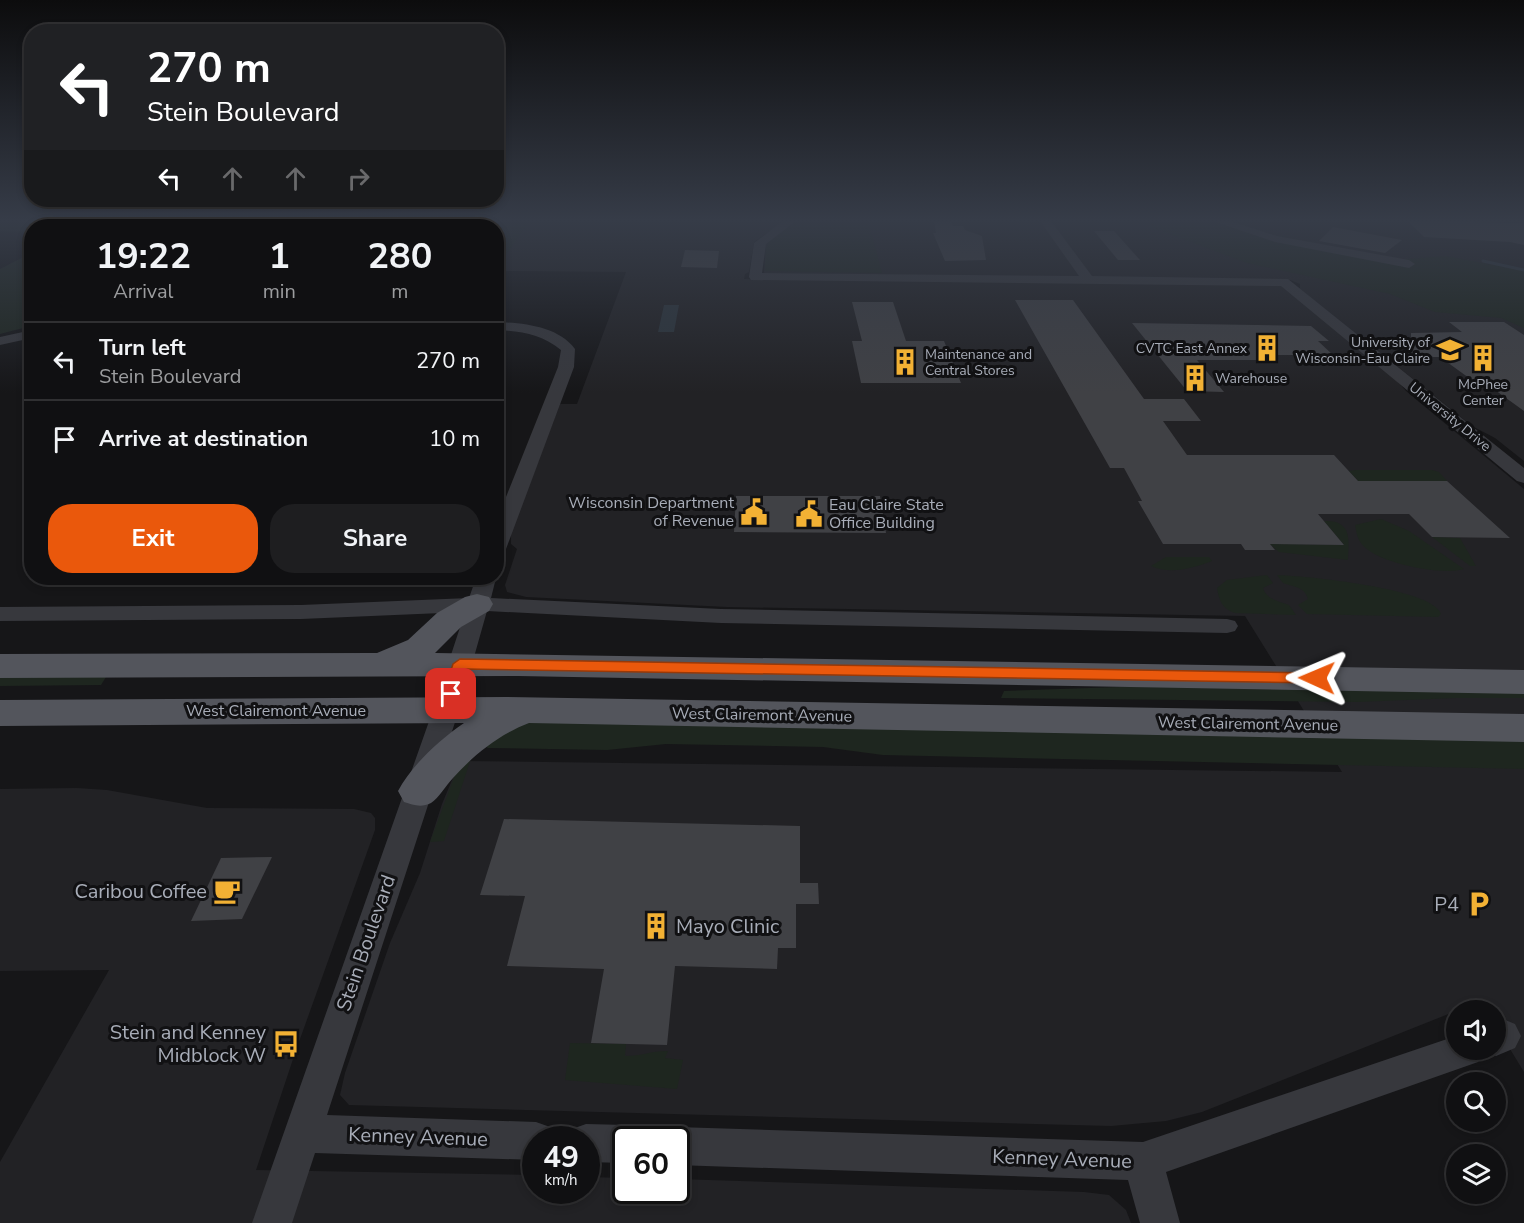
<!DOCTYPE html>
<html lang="en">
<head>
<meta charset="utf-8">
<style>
  :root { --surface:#101012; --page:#1e1e20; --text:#f1f3f6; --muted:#9c9d9f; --line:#303032; --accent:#ea580c }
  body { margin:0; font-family:"Nunito Sans",sans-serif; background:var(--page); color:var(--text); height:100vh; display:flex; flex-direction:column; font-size:22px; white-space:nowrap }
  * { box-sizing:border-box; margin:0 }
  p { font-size:20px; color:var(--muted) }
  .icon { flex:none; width:33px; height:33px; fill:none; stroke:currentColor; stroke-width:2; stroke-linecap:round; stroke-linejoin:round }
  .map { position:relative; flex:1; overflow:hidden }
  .drawer { position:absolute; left:24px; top:219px; width:480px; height:366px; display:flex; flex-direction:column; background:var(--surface); border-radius:24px; box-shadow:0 3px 9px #0003,0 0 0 2px var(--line) }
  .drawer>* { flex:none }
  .top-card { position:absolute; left:24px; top:24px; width:480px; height:183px; border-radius:24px; box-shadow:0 3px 9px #0003,0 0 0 2px var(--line); background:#202124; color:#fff; overflow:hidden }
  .fabs { position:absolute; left:1446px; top:1000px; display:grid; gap:12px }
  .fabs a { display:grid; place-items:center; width:60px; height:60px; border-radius:50%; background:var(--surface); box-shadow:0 3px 9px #0003,0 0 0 2px var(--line); font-size:30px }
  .speed { position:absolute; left:522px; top:1126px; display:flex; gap:12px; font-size:30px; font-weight:700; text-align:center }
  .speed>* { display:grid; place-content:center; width:78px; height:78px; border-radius:50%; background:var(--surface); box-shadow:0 3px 9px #0003,0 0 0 2px var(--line); line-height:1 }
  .speed small { font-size:15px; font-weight:400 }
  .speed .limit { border:3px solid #111; border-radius:9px; background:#fff; color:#111 }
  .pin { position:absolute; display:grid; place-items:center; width:51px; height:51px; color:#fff; margin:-26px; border-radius:12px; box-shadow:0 3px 9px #0006 }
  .me { position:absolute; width:66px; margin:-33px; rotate:271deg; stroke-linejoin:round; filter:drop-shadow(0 0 4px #0008) }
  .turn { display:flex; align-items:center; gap:21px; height:126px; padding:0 24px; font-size:27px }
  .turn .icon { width:78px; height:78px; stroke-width:2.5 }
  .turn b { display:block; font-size:42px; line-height:51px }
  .lanes { display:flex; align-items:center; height:57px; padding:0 24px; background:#0003; justify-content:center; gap:30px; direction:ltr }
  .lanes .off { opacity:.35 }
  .eta { display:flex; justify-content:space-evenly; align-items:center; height:102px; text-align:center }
  .eta b { font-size:36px; font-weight:700; line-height:42px }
  .action { display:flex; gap:12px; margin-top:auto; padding:12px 24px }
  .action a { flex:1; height:69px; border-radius:24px; background:var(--accent); color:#fff; font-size:24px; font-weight:700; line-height:69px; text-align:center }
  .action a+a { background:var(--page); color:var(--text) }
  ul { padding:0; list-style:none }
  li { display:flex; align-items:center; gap:18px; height:78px; padding:0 24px; border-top:2px solid var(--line) }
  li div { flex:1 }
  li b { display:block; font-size:22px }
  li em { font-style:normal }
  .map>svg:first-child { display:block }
  .built { fill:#222225 }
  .green { fill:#1e261f }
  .water { fill:#2c353c }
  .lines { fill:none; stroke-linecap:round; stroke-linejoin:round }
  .stream { stroke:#2c353c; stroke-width:3 }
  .building { fill:#404145 }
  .street { fill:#37383d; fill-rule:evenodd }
  .primary { fill:#53555c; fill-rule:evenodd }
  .route { fill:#ea580c; stroke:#983908; stroke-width:1.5 }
  .labels { text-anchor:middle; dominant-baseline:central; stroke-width:6; stroke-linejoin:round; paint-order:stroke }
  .far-poi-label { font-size:14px; fill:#a8adb8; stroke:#111113; text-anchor:end }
  .far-street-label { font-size:14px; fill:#a8adb8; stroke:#111113 }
  .poi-label { font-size:16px; fill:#a8adb8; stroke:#111113; text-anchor:end }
  .street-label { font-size:16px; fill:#a8adb8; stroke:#111113 }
  .near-poi-label { font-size:20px; fill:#a8adb8; stroke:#111113; text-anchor:end }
  .near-street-label { font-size:20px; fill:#a8adb8; stroke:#111113 }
</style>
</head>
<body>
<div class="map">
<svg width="1524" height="1223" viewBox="0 0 1524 1223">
  <rect width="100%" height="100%" fill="#161618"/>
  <!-- built -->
  <g class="built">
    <polygon points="0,221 449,221 418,226 32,226 31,232 0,231"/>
    <polygon points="512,221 785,221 754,242 749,272 745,274 744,279 1209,282 1282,286 1390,373 1406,391 1524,489 1524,1072 1496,1026 1496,1011 1486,1011 1481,1004 1456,1011 1202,1112 1166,1121 1111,1126 349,1105 340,1095 345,1073 390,943 420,873 442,804 460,761 1342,772 1245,616 727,607 526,597 507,592 505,585 517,549 511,544 511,533 560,404 577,404 626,272 497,271 497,242"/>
    <polygon points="797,221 1524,221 1524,461 1495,438 1472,426 1300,289 1300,284 1290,280 764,273 766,243"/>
    <polygon points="77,788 107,790 207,808 354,809 371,813 375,818 375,830 295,1053 256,1170 535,1175 536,1191 586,1191 587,1177 625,1178 626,1191 676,1191 677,1179 1084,1192 1109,1195 1126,1210 1131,1223 0,1223 0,1162 109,970 0,971 0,789"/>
  </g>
  <!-- green -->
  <g class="green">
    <polygon points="0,221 365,221 344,226 32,226 31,232 0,231"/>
    <polygon points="474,221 530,221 497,267 497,232 501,226 469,225"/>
    <polygon points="797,221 868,221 882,273 765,271 766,248 770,240"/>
    <polygon points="1135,221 1234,221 1271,234 1396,260 1446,256 1524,271 1524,328 1501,318 1435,312 1390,294 1247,263"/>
    <polygon points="31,253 31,326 0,334 0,269"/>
    <polygon points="1356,470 1432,470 1439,472 1447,481 1358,481 1349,471"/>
    <path d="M1381,519L1409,531L1464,569C1442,576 1374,563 1361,543C1357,538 1356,530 1355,525Z"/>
    <path d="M1324,521C1352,520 1349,539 1348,560L1279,552L1270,544L1344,545Z"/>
    <polygon points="1432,537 1460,538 1476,566 1470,566"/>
    <path d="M1166,557H1209L1212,561C1193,568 1171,575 1151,566Z"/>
    <path d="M1267,575L1273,583L1263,588C1267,600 1278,601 1289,605L1296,615L1235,613C1222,609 1219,600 1217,588L1227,580Z"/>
    <path d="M1277,575C1305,576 1433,588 1441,614L1438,617L1307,614L1298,605L1308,599C1305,587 1294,587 1283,583Z"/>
    <polygon points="0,677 106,677 101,685 0,686"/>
    <polygon points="1208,684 1524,689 1524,698 1456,698 1357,702 1001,698 1004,691"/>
    <polygon points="514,722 1524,739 1524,769 883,755 823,747 666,744 607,750 488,748 485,746"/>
    <polygon points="473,752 444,841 430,842 460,761"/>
    <path d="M570,1043L626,1044L625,1056C643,1056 650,1051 668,1051L665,1058L683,1060L677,1089L565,1080Z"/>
  </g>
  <!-- water -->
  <polygon class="water" points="664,305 679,305 674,332 658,332"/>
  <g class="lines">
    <!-- stream -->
    <polyline class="stream" points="1483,261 1524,270"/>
  </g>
  <!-- building -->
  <g class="building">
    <polygon points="934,221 951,221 953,226 963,226 965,230 982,236 986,260 945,261 933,233 936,233"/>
    <polygon points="1408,221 1524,223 1524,245 1510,242 1424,237"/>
    <polygon points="1333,227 1402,240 1385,253 1319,241"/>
    <polygon points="1094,231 1114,231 1140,260 1118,260"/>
    <polygon points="685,250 719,251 717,268 681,267"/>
    <polygon points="1015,300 1073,300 1144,399 1184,399 1201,421 1163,421 1187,455 1334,455 1358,481 1447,481 1510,538 1432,537 1409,514 1318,514 1344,545 1270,544 1275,550 1245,550 1241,544 1163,544 1138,501 1142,501 1124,468 1110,468"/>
    <polygon points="852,302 893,302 906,341 944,341 961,383 861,383 852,341 862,341"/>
    <polygon points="1449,322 1504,322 1524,335 1524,411 1495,390 1487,391 1440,357 1433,357 1428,354 1411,354 1411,333 1462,332"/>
    <polygon points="1132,323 1311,326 1329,341 1318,341 1333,355 1264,355 1269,360 1197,360 1224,392 1187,391"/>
    <polygon points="736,496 880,496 886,533 734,532"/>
    <polygon points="504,819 800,826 800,883 818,883 819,904 796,904 796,948 778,948 777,969 675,966 667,1045 591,1043 604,969 507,966 525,896 480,895"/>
    <polygon points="272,857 242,919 191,921 221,858"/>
  </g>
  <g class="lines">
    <!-- street -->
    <g class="street">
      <polygon points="434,221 461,221 443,226 421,226"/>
      <polygon points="783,221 796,221 766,244 762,273 1079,276 1040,221 1051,221 1092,276 1288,279 1524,468 1524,483 1517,481 1281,286 751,280 749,277 754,243"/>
      <polygon points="1213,221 1230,221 1277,236 1409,260 1415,264 1409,268 1275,242"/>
      <path d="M496,322C523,323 558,326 575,349L574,367L506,549L503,553L496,555V522L558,367L561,350C542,334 520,331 496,330Z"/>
      <polygon points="32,330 32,338 0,345 0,337"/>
      <polygon points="476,578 496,578 491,598 721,609 1227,619 1235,621 1238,626 1235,631 1227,633 721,623 487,611 459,710 327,1115 536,1122 550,1127 555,1140 536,1140 536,1160 315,1153 292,1223 252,1223 433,710 465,612 301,619 0,621 0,607 301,605 469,598"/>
      <polygon points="1503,1019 1515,1024 1521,1036 1515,1048 1496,1056 1483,1050 1496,1050 1496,1022"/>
      <polygon points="1456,1036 1456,1050 1483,1050 1478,1062 1166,1172 1180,1223 1140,1223 1128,1180 676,1165 676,1140 659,1140 662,1132 676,1127 1143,1142"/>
      <polygon points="586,1124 626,1125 640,1130 644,1140 626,1140 626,1163 586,1162 586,1140 568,1140 572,1129"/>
    </g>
    <!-- primary -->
    <g class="primary">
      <polygon points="477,594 489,597 493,604 489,611 461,627 435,653 1524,670 1524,694 518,676 0,678 0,654 377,653 408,640 437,613 465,597"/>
      <path d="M504,697L1524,714V742L529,723C498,735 475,754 453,778C446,785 439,798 431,803C421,808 413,805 404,802L398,791C412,765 439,740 464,723L0,726V700Z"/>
    </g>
  </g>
  <!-- sky -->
  <linearGradient id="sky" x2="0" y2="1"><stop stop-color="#0c0c0d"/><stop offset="0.56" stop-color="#363c48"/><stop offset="1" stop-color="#363c48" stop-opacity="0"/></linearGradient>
  <rect width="1524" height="393" fill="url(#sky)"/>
  <!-- route -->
  <polygon class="route" points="460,659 1317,673 1324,678 1317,683 466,669 456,698 445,698 443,694 453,664"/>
  <!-- icons -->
  <defs>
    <symbol id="building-bare" viewBox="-9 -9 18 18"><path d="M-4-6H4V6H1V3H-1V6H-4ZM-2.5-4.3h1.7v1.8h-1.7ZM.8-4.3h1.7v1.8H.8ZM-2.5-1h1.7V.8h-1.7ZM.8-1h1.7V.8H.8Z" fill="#f2b134" stroke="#111113" stroke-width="2.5" paint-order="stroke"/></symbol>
    <symbol id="university-bare" viewBox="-9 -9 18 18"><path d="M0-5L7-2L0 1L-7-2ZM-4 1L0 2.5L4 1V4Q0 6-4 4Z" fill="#f2b134" stroke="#111113" stroke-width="2.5" paint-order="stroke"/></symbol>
    <symbol id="civic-bare" viewBox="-9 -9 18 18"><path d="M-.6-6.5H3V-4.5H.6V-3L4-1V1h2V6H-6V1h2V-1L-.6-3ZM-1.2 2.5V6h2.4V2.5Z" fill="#f2b134" stroke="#111113" stroke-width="2.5" paint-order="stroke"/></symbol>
    <symbol id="cafe-bare" viewBox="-9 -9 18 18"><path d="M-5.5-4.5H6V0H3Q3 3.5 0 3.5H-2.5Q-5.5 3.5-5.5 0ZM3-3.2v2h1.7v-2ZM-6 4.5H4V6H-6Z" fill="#f2b134" stroke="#111113" stroke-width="2.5" paint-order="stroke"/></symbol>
    <symbol id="parking-bare" viewBox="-9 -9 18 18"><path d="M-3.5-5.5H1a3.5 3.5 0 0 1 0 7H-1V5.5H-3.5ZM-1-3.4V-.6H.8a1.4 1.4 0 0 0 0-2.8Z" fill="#f2b134" stroke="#111113" stroke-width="2.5" paint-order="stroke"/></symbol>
    <symbol id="bus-bare" viewBox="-9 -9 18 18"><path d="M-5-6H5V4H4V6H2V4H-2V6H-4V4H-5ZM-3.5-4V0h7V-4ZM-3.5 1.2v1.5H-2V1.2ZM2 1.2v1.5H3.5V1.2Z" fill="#f2b134" stroke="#111113" stroke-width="2.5" paint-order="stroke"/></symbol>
  </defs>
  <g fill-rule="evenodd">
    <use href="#building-bare" x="1248" y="329" width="38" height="38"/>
    <use href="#university-bare" x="1431" y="331" width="38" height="38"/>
    <use href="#building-bare" x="1464" y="339" width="38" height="38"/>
    <use href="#building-bare" x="886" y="343" width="38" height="38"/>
    <use href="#building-bare" x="1176" y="359" width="38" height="38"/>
    <use href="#civic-bare" x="735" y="493" width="38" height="38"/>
    <use href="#civic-bare" x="790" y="495" width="38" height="38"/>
    <use href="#cafe-bare" x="208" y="872" width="38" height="38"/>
    <use href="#parking-bare" x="1460" y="885" width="38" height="38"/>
    <use href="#building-bare" x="637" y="907" width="38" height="38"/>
    <use href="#bus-bare" x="267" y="1025" width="38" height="38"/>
  </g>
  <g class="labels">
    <!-- far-poi labels -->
    <g class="far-poi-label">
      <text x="1430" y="342">University of<tspan x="1430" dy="16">Wisconsin-Eau Claire</tspan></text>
      <text x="1247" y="348">CVTC East Annex</text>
      <text x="925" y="354" text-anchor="start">Maintenance and<tspan x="925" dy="16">Central Stores</tspan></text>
      <text x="1215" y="378" text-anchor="start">Warehouse</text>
      <text x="1483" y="384" text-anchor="middle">McPhee<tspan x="1483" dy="16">Center</tspan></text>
    </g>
    <!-- far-street labels -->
    <g class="far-street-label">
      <text transform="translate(1450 417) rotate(39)">University Drive</text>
    </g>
    <!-- poi labels -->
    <g class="poi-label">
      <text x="734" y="503">Wisconsin Department<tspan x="734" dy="18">of Revenue</tspan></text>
      <text x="829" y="505" text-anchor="start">Eau Claire State<tspan x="829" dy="18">Office Building</tspan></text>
    </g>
    <!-- street labels -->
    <g class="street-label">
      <text x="276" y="711">West Clairemont Avenue</text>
      <text transform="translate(762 715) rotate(1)">West Clairemont Avenue</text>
      <text transform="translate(1248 724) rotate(1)">West Clairemont Avenue</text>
    </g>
    <!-- near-poi labels -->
    <g class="near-poi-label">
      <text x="207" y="891">Caribou Coffee</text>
      <text x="1459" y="904">P4</text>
      <text x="676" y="926" text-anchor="start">Mayo Clinic</text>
      <text x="266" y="1032">Stein and Kenney<tspan x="266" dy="23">Midblock W</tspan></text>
    </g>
    <!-- near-street labels -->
    <g class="near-street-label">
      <text transform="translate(366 943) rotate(-71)">Stein Boulevard</text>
      <text transform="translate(418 1137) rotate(2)">Kenney Avenue</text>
      <text transform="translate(1062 1159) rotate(2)">Kenney Avenue</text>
    </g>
  </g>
</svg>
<div class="fabs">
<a><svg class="icon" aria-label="sound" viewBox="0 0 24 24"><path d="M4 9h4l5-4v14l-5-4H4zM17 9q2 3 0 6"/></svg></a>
<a><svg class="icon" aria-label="search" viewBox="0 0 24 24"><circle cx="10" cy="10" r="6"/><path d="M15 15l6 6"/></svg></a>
<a><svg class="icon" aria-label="layers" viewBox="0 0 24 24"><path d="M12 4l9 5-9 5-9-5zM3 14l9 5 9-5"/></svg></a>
</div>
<div class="speed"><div>49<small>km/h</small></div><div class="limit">60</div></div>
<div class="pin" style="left:451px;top:694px;background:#d93025"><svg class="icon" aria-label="arrive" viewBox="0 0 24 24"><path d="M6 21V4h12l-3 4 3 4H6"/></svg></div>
<svg class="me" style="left:1317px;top:678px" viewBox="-20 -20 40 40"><path d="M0-17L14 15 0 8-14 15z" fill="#ea580c" stroke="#fff" stroke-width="4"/></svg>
<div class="top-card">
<div class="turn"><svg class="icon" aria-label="left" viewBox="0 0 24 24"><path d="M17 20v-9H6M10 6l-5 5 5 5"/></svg><div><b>270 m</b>Stein Boulevard</div></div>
<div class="lanes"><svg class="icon" aria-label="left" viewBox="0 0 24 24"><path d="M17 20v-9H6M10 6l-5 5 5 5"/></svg><svg class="icon off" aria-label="ahead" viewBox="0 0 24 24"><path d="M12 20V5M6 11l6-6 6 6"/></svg><svg class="icon off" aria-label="ahead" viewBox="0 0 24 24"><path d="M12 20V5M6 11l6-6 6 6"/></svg><svg class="icon off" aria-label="right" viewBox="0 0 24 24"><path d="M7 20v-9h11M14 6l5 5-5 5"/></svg></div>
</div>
<section class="drawer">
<div class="eta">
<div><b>19:22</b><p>Arrival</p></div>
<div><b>1</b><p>min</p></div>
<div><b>280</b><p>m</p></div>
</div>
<ul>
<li><svg class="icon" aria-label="left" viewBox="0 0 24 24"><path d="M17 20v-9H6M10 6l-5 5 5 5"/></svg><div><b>Turn left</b><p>Stein Boulevard</p></div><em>270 m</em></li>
<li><svg class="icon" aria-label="arrive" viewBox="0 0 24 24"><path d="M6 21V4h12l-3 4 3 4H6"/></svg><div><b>Arrive at destination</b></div><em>10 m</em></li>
</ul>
<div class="action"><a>Exit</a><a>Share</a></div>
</section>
</div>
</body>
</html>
